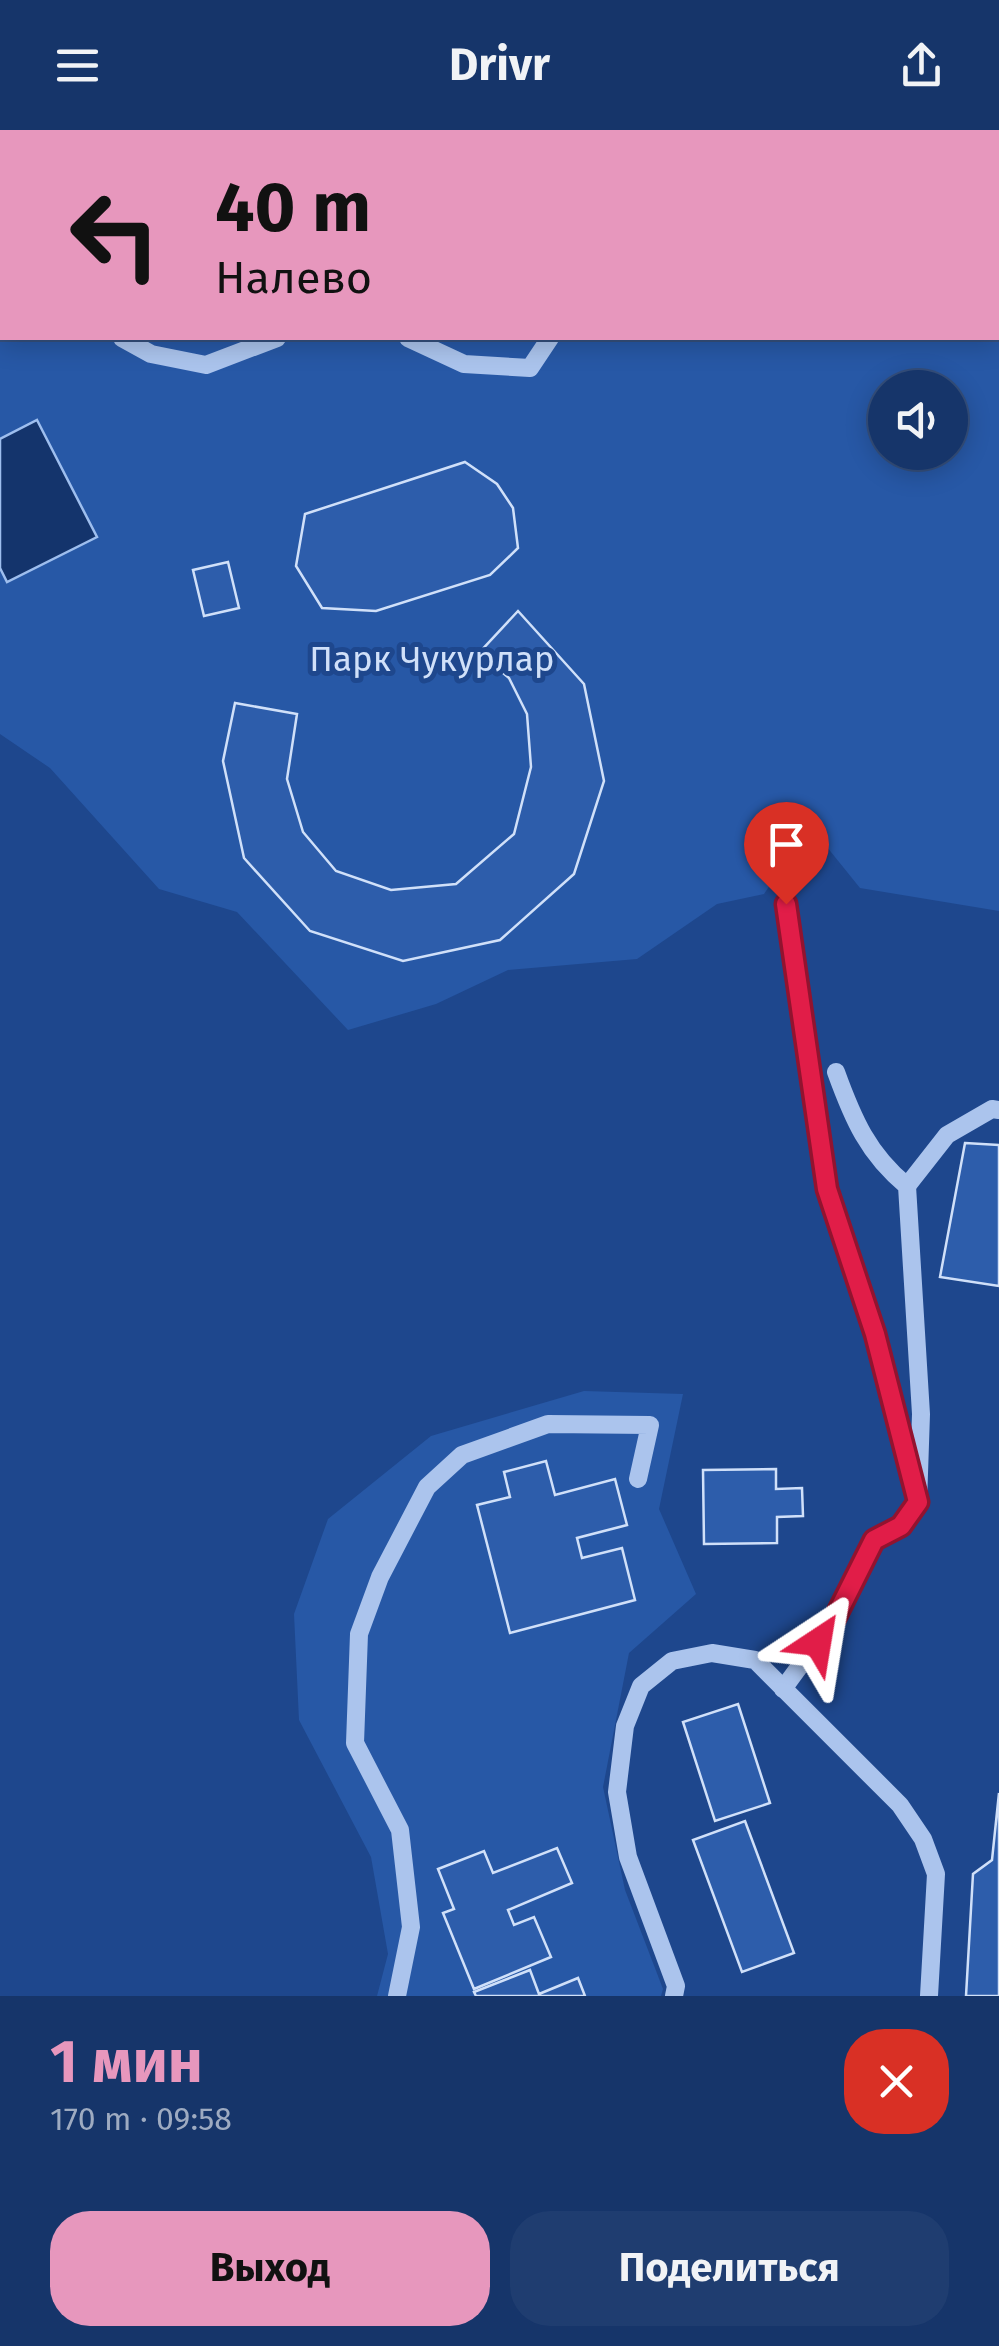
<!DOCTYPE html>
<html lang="ru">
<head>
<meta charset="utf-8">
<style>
  :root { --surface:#16356a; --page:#1f3d70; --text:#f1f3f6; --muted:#9eabc1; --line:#35507e; --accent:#e797bd }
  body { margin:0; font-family:"Fira Sans",sans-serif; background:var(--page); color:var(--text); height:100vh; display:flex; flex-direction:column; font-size:38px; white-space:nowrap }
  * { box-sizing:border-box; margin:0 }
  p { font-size:32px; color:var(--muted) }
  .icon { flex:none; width:55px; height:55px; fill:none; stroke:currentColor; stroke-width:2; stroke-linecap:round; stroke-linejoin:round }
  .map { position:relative; height:1866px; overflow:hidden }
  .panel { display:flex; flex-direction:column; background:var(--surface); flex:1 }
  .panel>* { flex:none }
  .guide { position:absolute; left:0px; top:0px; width:1000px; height:210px; box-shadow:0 5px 25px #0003,0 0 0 2px var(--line); background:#e797bd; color:#111; overflow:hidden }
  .tools { position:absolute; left:868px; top:240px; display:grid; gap:20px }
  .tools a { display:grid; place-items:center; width:100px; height:100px; border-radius:50%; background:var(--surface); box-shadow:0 5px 25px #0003,0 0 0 2px var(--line); font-size:50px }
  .pin { position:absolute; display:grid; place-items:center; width:85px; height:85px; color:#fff; margin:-102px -42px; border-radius:50% 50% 50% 0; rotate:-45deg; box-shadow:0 0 10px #0007 }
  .pin .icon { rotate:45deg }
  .me { position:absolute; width:110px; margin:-55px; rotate:33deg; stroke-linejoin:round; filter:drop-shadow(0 0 8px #0008) }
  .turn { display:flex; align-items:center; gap:35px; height:210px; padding:0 50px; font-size:45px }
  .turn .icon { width:130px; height:130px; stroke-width:2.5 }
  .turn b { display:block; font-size:70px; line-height:85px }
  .round { display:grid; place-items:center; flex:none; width:105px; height:105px; border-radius:40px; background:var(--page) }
  .overview { display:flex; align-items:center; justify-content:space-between; height:170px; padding:0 50px }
  h1 { font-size:60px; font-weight:700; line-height:75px; color:var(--accent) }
  .cta { display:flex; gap:20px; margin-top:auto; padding:20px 50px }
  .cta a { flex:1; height:115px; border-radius:40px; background:var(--accent); color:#111; font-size:40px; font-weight:700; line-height:115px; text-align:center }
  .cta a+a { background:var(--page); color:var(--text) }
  header { display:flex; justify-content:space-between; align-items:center; height:130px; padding:0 50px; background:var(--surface); font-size:45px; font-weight:700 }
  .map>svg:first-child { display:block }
  .green { fill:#2758a6; fill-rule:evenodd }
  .water { fill:#14346c; stroke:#9ebeee; stroke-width:2.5 }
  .building { fill:#2d5dab; stroke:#d0e0f9; stroke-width:2.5 }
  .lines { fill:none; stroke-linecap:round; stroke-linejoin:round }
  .minor { stroke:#abc4ed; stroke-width:18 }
  .route-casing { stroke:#92132f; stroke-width:25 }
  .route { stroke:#e11d48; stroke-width:18 }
  .labels { text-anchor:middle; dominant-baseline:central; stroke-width:10; stroke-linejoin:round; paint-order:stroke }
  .park-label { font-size:35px; fill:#d0e0f9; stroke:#1e478d }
</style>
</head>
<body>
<header><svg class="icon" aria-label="menu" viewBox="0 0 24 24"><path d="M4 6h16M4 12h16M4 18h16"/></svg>Drivr<svg class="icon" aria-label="share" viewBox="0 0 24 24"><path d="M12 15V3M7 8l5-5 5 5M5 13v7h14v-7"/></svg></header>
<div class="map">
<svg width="999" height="1866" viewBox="0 0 999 1866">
  <rect width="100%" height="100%" fill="#1e478d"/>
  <!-- green -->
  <g class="green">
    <path d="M0,0H999V781L860,758L810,696L764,764L717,774L637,829L508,840L436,874L348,900L237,782L159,759L50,638L0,604ZM2,2H998V208H2ZM885,258H950V322H885Z"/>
    <polygon points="584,1261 683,1264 659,1379 696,1464 629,1523 603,1657 625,1760 663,1859 661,1866 377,1866 388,1824 371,1727 299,1590 294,1484 328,1389 431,1306"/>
  </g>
  <!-- water -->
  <polygon class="water" points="37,290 97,407 7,452 0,438 0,309"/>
  <!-- building -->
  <g class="building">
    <polygon points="465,332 497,354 513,378 518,418 490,445 376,481 322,478 296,436 305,384"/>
    <polygon points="228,432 239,478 204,486 193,440"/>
    <polygon points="518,481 584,554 604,651 574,744 500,810 403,831 310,801 244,728 223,631 235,573 297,584 287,649 303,702 336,741 391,760 456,754 514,704 531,637 527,584 509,548 479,523"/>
    <polygon points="965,1013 999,1015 999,1156 940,1147"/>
    <polygon points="546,1331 555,1365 615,1349 627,1395 577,1408 582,1428 622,1418 635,1470 510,1503 477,1375 510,1367 504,1342"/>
    <polygon points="776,1339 776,1359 802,1358 803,1386 777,1387 777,1413 704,1414 703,1340"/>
    <polygon points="738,1574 770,1673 715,1691 683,1592"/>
    <polygon points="999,1663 999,1866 966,1866 973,1744 992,1730"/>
    <polygon points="745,1691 794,1823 742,1842 693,1710"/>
    <polygon points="557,1718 572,1753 508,1780 514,1795 534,1787 551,1827 474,1859 443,1783 454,1779 438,1739 484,1721 493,1743"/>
    <polygon points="530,1840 539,1864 578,1848 585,1866 476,1866 474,1862"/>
  </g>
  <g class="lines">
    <!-- minor -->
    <g class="minor">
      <polyline points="680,2 682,0"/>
      <polyline points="998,110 999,93"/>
      <polyline points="998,142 999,146"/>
      <polyline points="0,182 2,183"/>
      <polyline points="122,208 151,224 206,235 277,208"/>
      <polyline points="408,208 464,234 530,238 550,208"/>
      <polyline points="786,774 827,1059 875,1205 912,1353"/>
      <polyline points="907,1056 947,1005 992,979 999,980"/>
      <path d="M783,1559L835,1488L874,1409L901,1396L918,1373L921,1284L907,1056C868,1024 853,989 836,942"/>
      <polyline points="397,1866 411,1797 400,1700 355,1613 359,1504 380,1447 427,1357 462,1325 548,1294 650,1295 638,1349"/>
      <polyline points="674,1866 676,1856 628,1727 617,1662 625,1596 641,1556 672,1531 712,1523 755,1530 900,1675 923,1709 936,1744 929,1866"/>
    </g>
  </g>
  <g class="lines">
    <defs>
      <polyline id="route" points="786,774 827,1059 875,1204 918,1372 901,1396 874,1410 835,1488 818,1512"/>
    </defs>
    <!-- route casing -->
    <use href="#route" class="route-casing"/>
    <!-- route -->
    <use href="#route" class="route"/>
  </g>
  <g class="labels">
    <!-- park labels -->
    <g class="park-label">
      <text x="432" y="529">Парк Чукурлар</text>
    </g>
  </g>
</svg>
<div class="tools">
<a><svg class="icon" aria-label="sound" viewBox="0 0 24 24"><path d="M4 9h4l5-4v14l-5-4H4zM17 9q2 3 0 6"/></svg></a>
</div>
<div class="pin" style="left:786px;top:774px;background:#d93025"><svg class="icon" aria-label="arrive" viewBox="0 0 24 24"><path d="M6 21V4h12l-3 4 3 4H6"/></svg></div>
<svg class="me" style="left:818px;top:1512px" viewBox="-20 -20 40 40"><path d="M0-17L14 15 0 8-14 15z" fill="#e11d48" stroke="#fff" stroke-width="4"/></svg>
<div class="guide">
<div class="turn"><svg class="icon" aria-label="left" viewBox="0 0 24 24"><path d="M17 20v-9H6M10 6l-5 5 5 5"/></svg><div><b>40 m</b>Налево</div></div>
</div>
</div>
<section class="panel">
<div class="overview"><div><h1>1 мин</h1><p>170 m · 09:58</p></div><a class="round" style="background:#d93025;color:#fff"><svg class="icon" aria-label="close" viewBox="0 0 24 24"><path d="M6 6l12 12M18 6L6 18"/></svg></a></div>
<div class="cta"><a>Выход</a><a>Поделиться</a></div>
</section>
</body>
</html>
